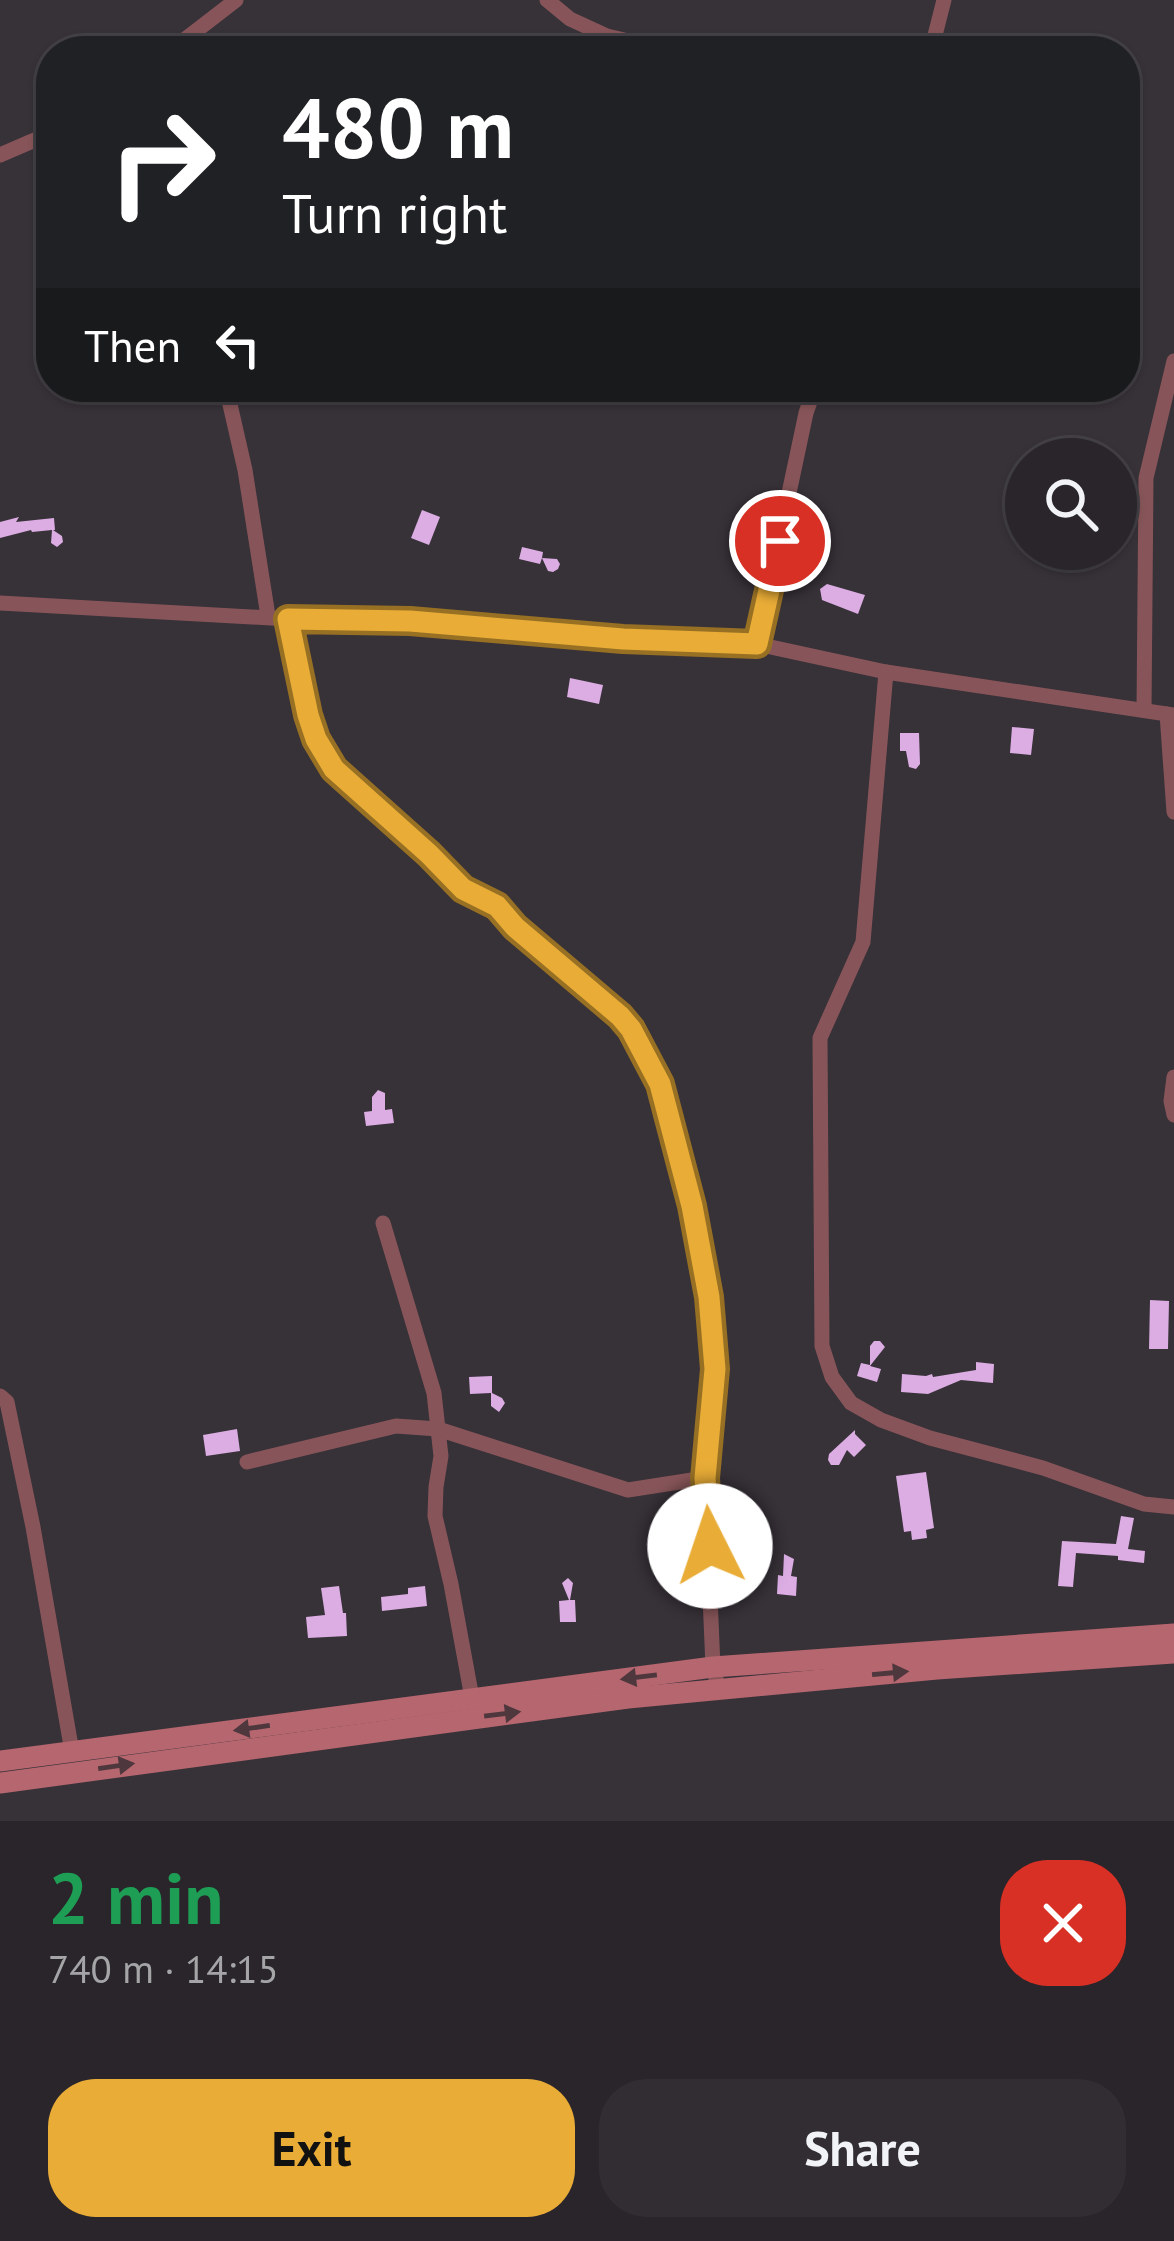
<!DOCTYPE html>
<html lang="en">
<head>
<meta charset="utf-8">
<style>
  :root { --surface:#29252a; --page:#312d32; --text:#f1f3f6; --muted:#a5a5a8; --line:#454247; --accent:#e8ac37 }
  body { margin:0; font-family:"PT Sans",sans-serif; background:var(--page); color:var(--text); height:100vh; display:flex; flex-direction:column; font-size:45px; white-space:nowrap }
  * { box-sizing:border-box; margin:0 }
  p { font-size:39px; color:var(--muted) }
  .icon { flex:none; width:66px; height:66px; fill:none; stroke:currentColor; stroke-width:2; stroke-linecap:round; stroke-linejoin:round }
  .map { position:relative; height:1821px; overflow:hidden }
  .side { display:flex; flex-direction:column; background:var(--surface); flex:1 }
  .side>* { flex:none }
  .top-card { position:absolute; left:36px; top:36px; width:1104px; height:366px; border-radius:48px; box-shadow:0 3px 9px #0004,0 0 0 3px var(--line); background:#202124; color:#fff; overflow:hidden }
  .controls { position:absolute; left:1005px; top:438px; display:grid; gap:24px }
  .controls a { display:grid; place-items:center; width:132px; height:132px; border-radius:50%; background:var(--surface); box-shadow:0 3px 9px #0004,0 0 0 3px var(--line); font-size:60px }
  .pin { position:absolute; display:grid; place-items:center; width:102px; height:102px; color:#fff; margin:-51px; border:6px solid #fff; border-radius:50%; box-shadow:0 3px 12px #0007 }
  .me { position:absolute; width:132px; margin:-66px; rotate:356deg; stroke-linejoin:round; filter:drop-shadow(0 0 9px #0008) }
  .turn { display:flex; align-items:center; gap:42px; height:252px; padding:0 48px; font-size:54px }
  .turn .icon { width:156px; height:156px; stroke-width:2.5 }
  .turn b { display:block; font-size:84px; line-height:102px }
  .then { display:flex; align-items:center; height:114px; padding:0 48px; background:#0003; gap:24px; font-size:45px }
  .round { display:grid; place-items:center; flex:none; width:126px; height:126px; border-radius:48px; background:var(--page) }
  .summary { display:flex; align-items:center; justify-content:space-between; height:204px; padding:0 48px }
  h1 { font-size:72px; font-weight:600; line-height:90px; color:#1e9e55 }
  .cta { display:flex; gap:24px; margin-top:auto; padding:24px 48px }
  .cta a { flex:1; height:138px; border-radius:48px; background:var(--accent); color:#111; font-size:48px; font-weight:600; line-height:138px; text-align:center }
  .cta a+a { background:var(--page); color:var(--text) }
  .map>svg:first-child { display:block }
  .building { fill:#dbade3 }
  .lines { fill:none; stroke-linecap:round; stroke-linejoin:round }
  .street { stroke:#875559; stroke-width:15 }
  .secondary { stroke:#b5666e; stroke-width:21 }
  .oneway { fill:#4f373e }
  .route-casing { stroke:#977024; stroke-width:30 }
  .route { stroke:#e8ac37; stroke-width:21 }
</style>
</head>
<body>
<div class="map">
<svg width="1174" height="1821" viewBox="0 0 1174 1821">
  <rect width="100%" height="100%" fill="#373138"/>
  <!-- building -->
  <g class="building">
    <polygon points="422,510 440,517 429,545 411,538"/>
    <polygon points="19,517 16,522 54,518 55,530 53,530 62,536 63,542 57,547 51,543 52,530 32,532 31,530 0,538 0,522"/>
    <polygon points="522,547 543,552 542,558 557,559 560,564 558,569 553,572 548,571 542,558 540,564 519,559"/>
    <polygon points="827,584 865,595 858,614 822,600 820,589"/>
    <polygon points="570,678 603,685 599,704 567,697"/>
    <polygon points="1012,727 1034,729 1031,755 1010,753"/>
    <polygon points="900,733 919,733 920,764 916,769 909,767 906,751 900,751"/>
    <polygon points="378,1090 385,1093 385,1110 392,1109 394,1123 366,1126 364,1112 372,1111 372,1097"/>
    <polygon points="1150,1300 1169,1301 1168,1349 1149,1349"/>
    <polygon points="874,1341 880,1341 885,1347 870,1366 881,1369 877,1382 857,1376 861,1363 870,1365 870,1346"/>
    <polygon points="976,1362 994,1364 993,1383 961,1380 928,1394 901,1392 902,1374 926,1376 932,1374 933,1377 976,1370"/>
    <polygon points="492,1376 492,1393 502,1398 505,1403 499,1412 491,1406 491,1393 470,1394 469,1377"/>
    <polygon points="237,1429 240,1451 206,1456 203,1435"/>
    <polygon points="855,1430 855,1434 866,1445 854,1457 847,1450 839,1465 831,1465 828,1460 829,1454"/>
    <polygon points="926,1472 934,1528 926,1530 927,1538 912,1540 911,1531 904,1532 896,1476"/>
    <polygon points="1121,1516 1134,1518 1128,1549 1145,1551 1144,1563 1118,1560 1118,1556 1076,1553 1073,1587 1058,1586 1062,1541 1116,1544"/>
    <polygon points="784,1554 794,1559 791,1576 797,1577 796,1596 777,1594 778,1575 783,1576"/>
    <polygon points="568,1578 573,1583 570,1600 575,1600 576,1622 560,1622 559,1601 569,1600 562,1583"/>
    <polygon points="339,1586 343,1613 346,1613 347,1636 308,1638 306,1617 325,1615 321,1588"/>
    <polygon points="425,1586 427,1606 382,1611 381,1597 408,1594 408,1588"/>
  </g>
  <g class="lines">
    <!-- street -->
    <g class="street">
      <polyline points="547,0 570,19 607,36 671,51"/>
      <polyline points="170,51 236,0"/>
      <polyline points="931,51 944,0"/>
      <polyline points="0,155 51,133"/>
      <polyline points="226,387 245,470 268,616"/>
      <polyline points="0,603 288,619 410,621 623,639 757,644 886,672 1174,715"/>
      <polyline points="288,619 308,715 316,739 334,769 429,854 462,889 497,906 515,927 620,1016 631,1029 660,1084 692,1206 709,1297 715,1369 705,1478 713,1667 719,1690"/>
      <polyline points="757,644 806,413 815,387"/>
      <polyline points="886,672 863,942 820,1038 822,1346 832,1377 851,1403 881,1420 930,1438 1043,1468 1144,1504 1174,1507"/>
      <polyline points="1144,710 1146,478 1174,361"/>
      <polyline points="1167,714 1174,812"/>
      <polyline points="1174,1077 1171,1101 1174,1115"/>
      <polyline points="383,1223 434,1393 441,1456 436,1487 435,1516 451,1584 472,1698"/>
      <polyline points="0,1396 7,1402 33,1527 72,1752"/>
      <polyline points="247,1462 396,1426 438,1429 628,1490 705,1478"/>
    </g>
    <!-- secondary -->
    <g class="secondary">
      <polyline points="0,1761 713,1667 1174,1634"/>
      <polyline points="0,1783 628,1698 937,1669 1174,1653"/>
    </g>
  </g>
  <!-- one-way arrows -->
  <defs><path id="oneway-solid" d="M-6-.8H1V-3.2L6.5 0L1 3.2V.8H-6Z" transform="scale(3)"/></defs>
  <g class="oneway">
    <use href="#oneway-solid" transform="translate(890 1673) rotate(-5)"/>
    <use href="#oneway-solid" transform="translate(639 1677) rotate(173)"/>
    <use href="#oneway-solid" transform="translate(502 1714) rotate(-7)"/>
    <use href="#oneway-solid" transform="translate(252 1728) rotate(172)"/>
    <use href="#oneway-solid" transform="translate(116 1766) rotate(-8)"/>
  </g>
  <g class="lines">
    <defs>
      <polyline id="route" points="710,1546 705,1478 715,1369 709,1297 692,1206 660,1084 631,1029 620,1016 515,927 497,906 463,889 429,854 334,769 316,739 308,715 288,619 410,621 623,639 757,644 780,541"/>
    </defs>
    <!-- route casing -->
    <use href="#route" class="route-casing"/>
    <!-- route -->
    <use href="#route" class="route"/>
  </g>
</svg>
<div class="controls">
<a><svg class="icon" aria-label="search" viewBox="0 0 24 24"><circle cx="10" cy="10" r="6"/><path d="M15 15l6 6"/></svg></a>
</div>
<div class="pin" style="left:780px;top:541px;background:#d93025"><svg class="icon" aria-label="arrive" viewBox="0 0 24 24"><path d="M6 21V4h12l-3 4 3 4H6"/></svg></div>
<svg class="me" style="left:710px;top:1546px" viewBox="-20 -20 40 40"><circle r="19" fill="#fff"/><path d="M0-13L10 11 0 6-10 11z" fill="#e8ac37"/></svg>
<div class="top-card">
<div class="turn"><svg class="icon" aria-label="right" viewBox="0 0 24 24"><path d="M7 20v-9h11M14 6l5 5-5 5"/></svg><div><b>480 m</b>Turn right</div></div>
<div class="then">Then<svg class="icon" aria-label="left" viewBox="0 0 24 24"><path d="M17 20v-9H6M10 6l-5 5 5 5"/></svg></div>
</div>
</div>
<section class="side">
<div class="summary"><div><h1>2 min</h1><p>740 m · 14:15</p></div><a class="round" style="background:#d93025;color:#fff"><svg class="icon" aria-label="close" viewBox="0 0 24 24"><path d="M6 6l12 12M18 6L6 18"/></svg></a></div>
<div class="cta"><a>Exit</a><a>Share</a></div>
</section>
</body>
</html>
